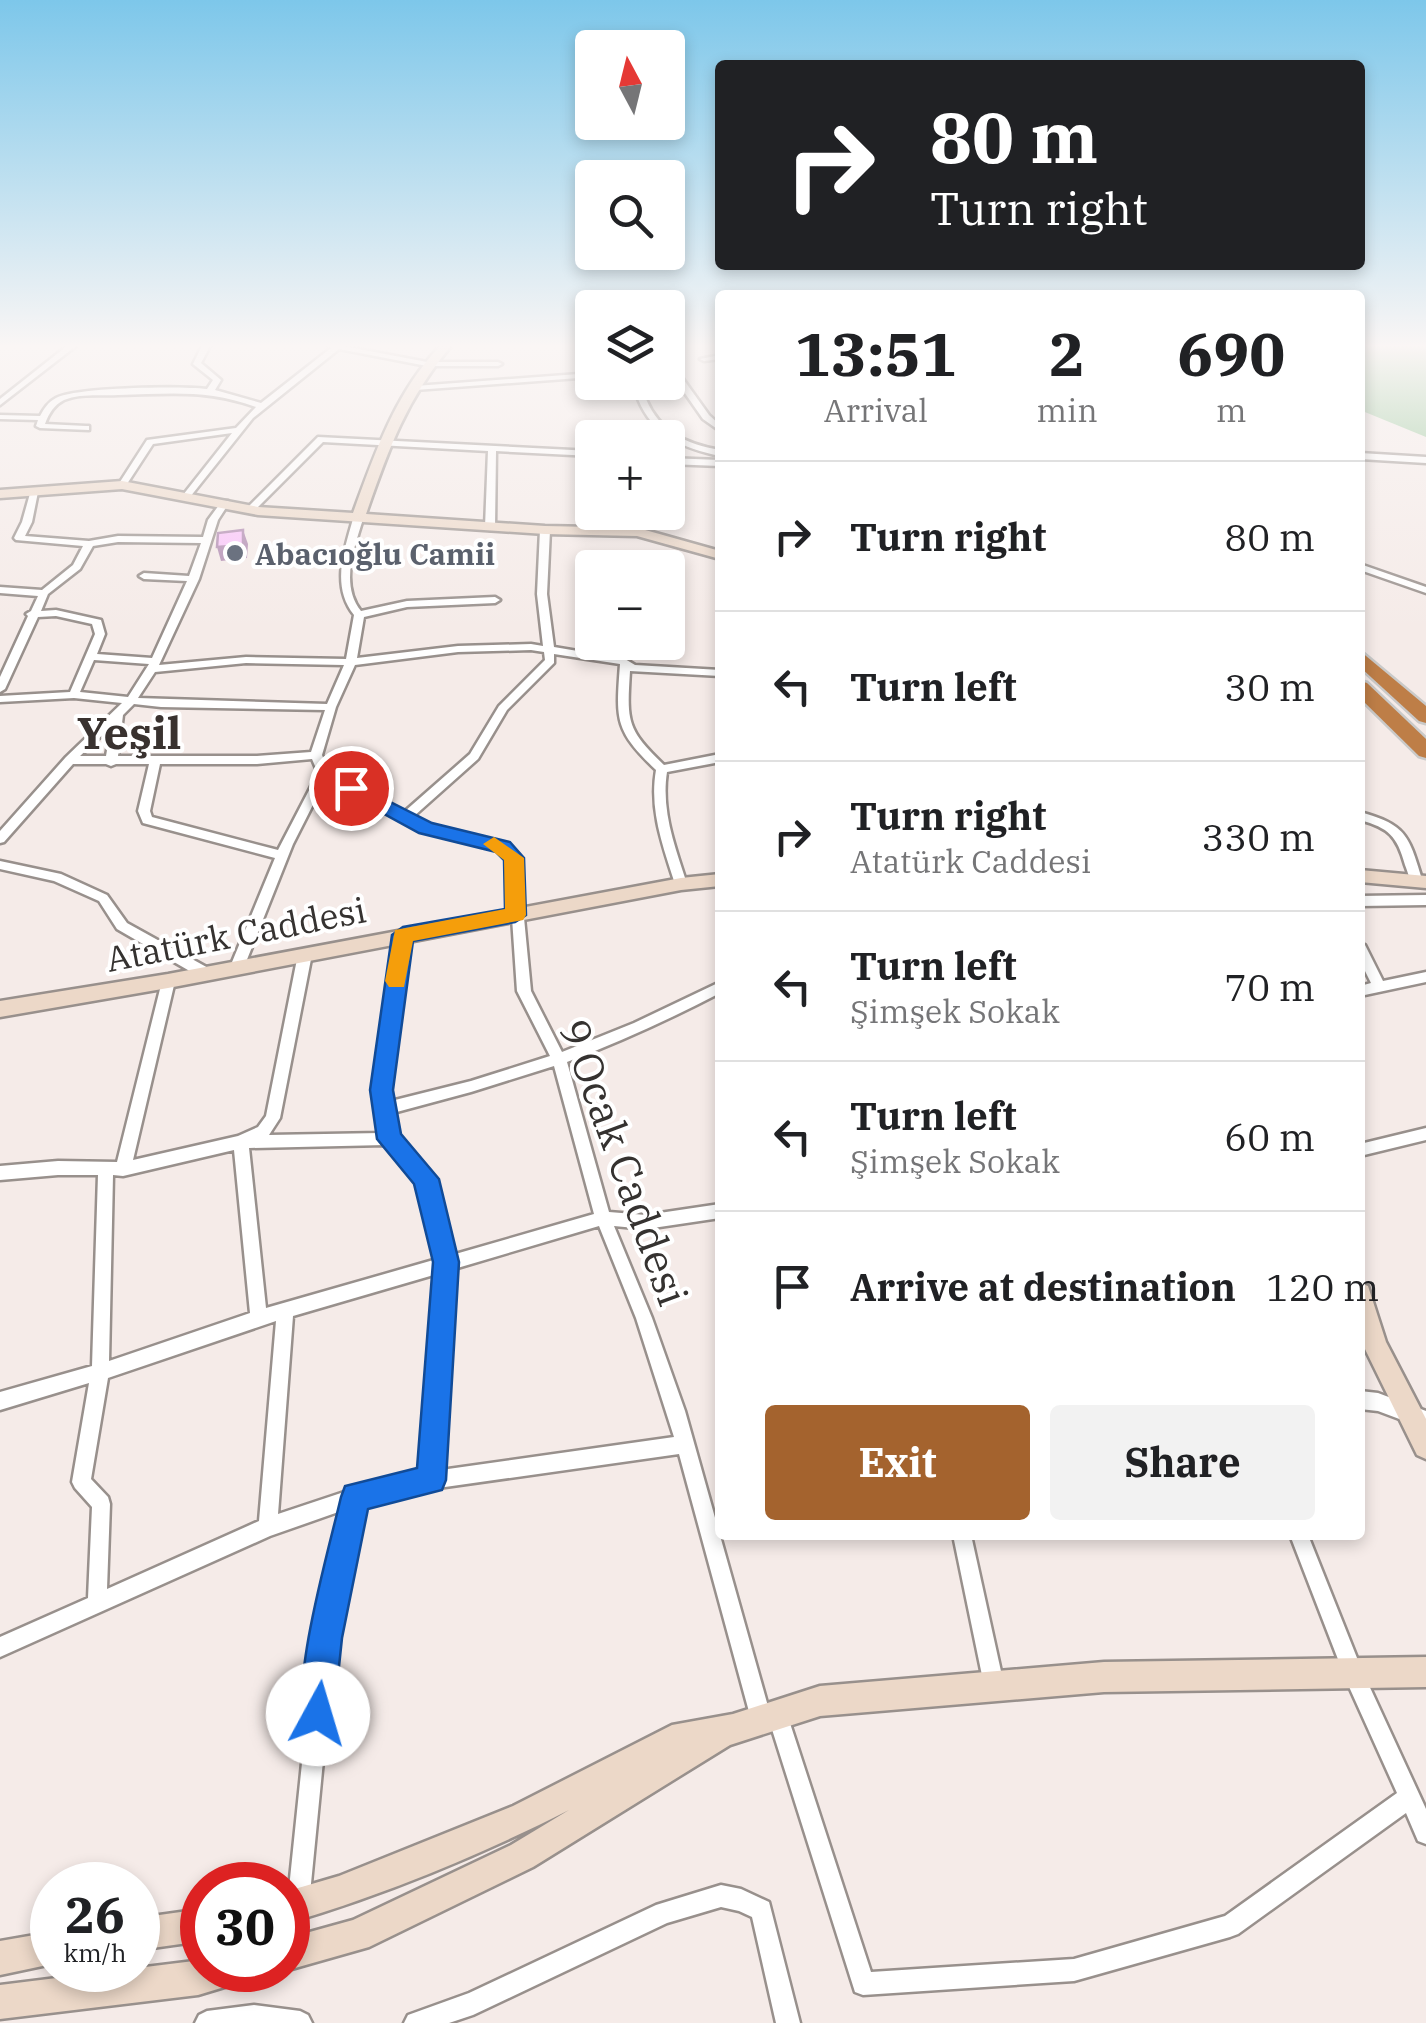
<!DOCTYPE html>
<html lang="en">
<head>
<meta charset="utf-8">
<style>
  :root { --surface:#fff; --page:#f2f2f2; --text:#202124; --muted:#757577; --line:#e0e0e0; --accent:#a4632e }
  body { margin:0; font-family:"IBM Plex Serif",serif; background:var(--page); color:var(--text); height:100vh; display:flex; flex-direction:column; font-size:38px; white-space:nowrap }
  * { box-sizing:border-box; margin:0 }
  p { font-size:32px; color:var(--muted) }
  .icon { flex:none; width:55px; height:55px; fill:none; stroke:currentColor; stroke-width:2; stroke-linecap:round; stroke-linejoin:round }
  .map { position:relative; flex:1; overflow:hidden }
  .details { position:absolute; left:715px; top:290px; width:650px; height:1250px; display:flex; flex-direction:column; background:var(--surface); border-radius:10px; box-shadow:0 5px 15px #0003 }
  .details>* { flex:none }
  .banner { position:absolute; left:715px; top:60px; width:650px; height:210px; border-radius:10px; box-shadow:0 5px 15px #0003; background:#202124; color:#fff; overflow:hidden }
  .needle { width:65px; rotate:353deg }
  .fabs { position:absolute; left:575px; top:30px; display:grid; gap:20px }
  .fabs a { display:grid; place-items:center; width:110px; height:110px; border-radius:10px; background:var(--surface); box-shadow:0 5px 15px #0003; font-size:50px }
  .speed { position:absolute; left:30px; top:1862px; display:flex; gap:20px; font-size:50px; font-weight:700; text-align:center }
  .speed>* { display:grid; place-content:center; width:130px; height:130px; border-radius:50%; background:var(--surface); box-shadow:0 5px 15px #0003; line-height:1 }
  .speed small { font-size:25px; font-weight:400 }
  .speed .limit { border:15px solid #d22; background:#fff; color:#111 }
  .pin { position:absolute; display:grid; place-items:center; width:85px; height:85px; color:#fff; margin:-42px; border:5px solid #fff; border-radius:50%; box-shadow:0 2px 10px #0007 }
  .me { position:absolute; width:110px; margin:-55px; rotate:6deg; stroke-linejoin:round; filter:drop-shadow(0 0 8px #0008) }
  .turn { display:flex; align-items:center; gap:35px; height:210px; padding:0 50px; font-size:45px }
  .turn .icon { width:130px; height:130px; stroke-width:2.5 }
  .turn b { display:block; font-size:70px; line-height:85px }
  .eta { display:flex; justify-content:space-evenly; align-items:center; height:170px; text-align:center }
  .eta b { font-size:60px; font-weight:700; line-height:70px }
  .button { display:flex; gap:20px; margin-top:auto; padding:20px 50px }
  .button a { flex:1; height:115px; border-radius:10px; background:var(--accent); color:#fff; font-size:40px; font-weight:700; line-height:115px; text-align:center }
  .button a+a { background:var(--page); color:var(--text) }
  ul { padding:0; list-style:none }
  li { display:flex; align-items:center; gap:30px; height:150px; padding:0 50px; border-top:2px solid var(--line) }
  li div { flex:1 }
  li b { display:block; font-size:38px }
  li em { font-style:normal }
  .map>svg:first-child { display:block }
  .forest { fill:#89c28e }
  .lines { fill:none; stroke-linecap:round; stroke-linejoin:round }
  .street-casing { stroke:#98908c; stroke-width:5 }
  .secondary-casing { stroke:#98908c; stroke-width:5 }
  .highway-casing { stroke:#cacac9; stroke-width:5 }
  .street { fill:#fff; fill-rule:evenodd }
  .secondary { fill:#ecd8c8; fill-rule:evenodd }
  .highway { fill:#be7e47; fill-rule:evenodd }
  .shaded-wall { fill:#ae88af }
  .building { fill:#f9c2fa; stroke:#ae88af; stroke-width:2.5 }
  .route { fill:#1a73e8; stroke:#114b97; stroke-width:2.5 }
  .slow { fill:#f59e0b }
  .worship-dot { fill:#6b7280; stroke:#fff; stroke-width:4 }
  .labels { text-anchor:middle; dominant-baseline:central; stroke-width:8; stroke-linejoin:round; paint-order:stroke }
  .far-worship-label { font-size:30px; font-weight:bold; fill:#5b616d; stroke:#fff; text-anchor:start }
  .street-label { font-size:35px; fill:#353230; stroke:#fff }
  .near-street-label { font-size:42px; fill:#353230; stroke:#fff }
  .district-label { font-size:45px; font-weight:bold; fill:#39322f; stroke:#fff }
</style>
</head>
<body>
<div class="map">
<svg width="1426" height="2023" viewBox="0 0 1426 2023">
  <rect width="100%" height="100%" fill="#f5ebe8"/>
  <!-- forest -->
  <polygon class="forest" points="1360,346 1426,346 1426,437 1360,410"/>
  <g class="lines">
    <defs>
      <g id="street">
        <polygon points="67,346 76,346 0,405 0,399"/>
        <path d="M202,346H210L201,363L221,380L215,390L261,403L331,348L328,346H343L427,362H498L502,364L498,366H427L339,349L253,418L190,497L187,498L183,495L232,433L153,444L125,487L118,485L147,440L236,428L256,407C206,389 170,394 118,395C101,396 80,393 64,400C54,405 49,413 45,424L86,426H89V430L40,428L36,426L38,420L0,419V415L40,416C44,409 48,402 56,398C77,387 181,386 207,389L213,380L193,364Z"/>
        <polygon points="720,355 720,359 704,361 700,359"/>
        <polygon points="668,362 671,362 709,415 720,425 720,431 703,419 668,369"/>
        <polygon points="592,373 592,377 415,390 411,388 415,386"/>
        <path d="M646,382H654L646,399C660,432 686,444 720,450V456C683,448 653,436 638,399Z"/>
        <polygon points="318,437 592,451 592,456 496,451 495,527 490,530 485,527 488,451 323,442 254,511 248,511 248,507"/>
        <polygon points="1360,453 1426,457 1426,463 1360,459"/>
        <polygon points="668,458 720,460 720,466 668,464"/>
        <path d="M31,490L38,492L32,522L25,536L89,541L118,536L203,537L208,520L222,501H228L229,503L218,520L199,579L159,665L246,657L346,659L354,615C331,586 344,551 353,519L358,516L363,519C354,548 340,585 361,611L407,601L495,597L500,600L495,603L407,607L364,617L357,658L458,646L531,644L543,646L537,594L540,530L545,527L550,530L547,594L554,647L625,659L635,665L720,670V676L630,671C627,721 626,729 664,765L720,754V762L667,772C661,811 675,847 687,884L685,887L681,888L675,884C663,846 649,810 656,770C614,730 616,720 620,664L554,654V663L507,710L478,759L413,817L430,825L507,844L518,855L531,991L562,1052L634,1023L720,982V993C670,1019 620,1042 567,1062L609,1212L646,1215L720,1204V1218L646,1229L614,1226L652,1318L685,1411L769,1710L777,1704L784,1707L787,1714L871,1972L1074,1959L1225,1916L1397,1793L1346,1680L1290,1535H1308L1361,1668L1426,1809V1844L1418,1841L1406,1813L1238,1934L1230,1937L1074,1981L863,1995L855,1992L770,1723L768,1726L761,1729L754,1726L751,1719L679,1454L431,1489L364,1504L335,1638L309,1904L306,1912L298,1915L290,1912L288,1898L315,1638L344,1510L270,1536L0,1657V1637L88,1598L92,1507L75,1488L72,1482L89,1383L0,1410V1392L92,1366L98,1175H58L0,1180V1166L58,1161L117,1162L163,977H173L175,981L133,1160L238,1136L258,1127L266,1116L298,954L305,949L312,954L280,1118L269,1135L381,1133L375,1090L396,935L403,930L410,935L389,1090L391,1101L471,1081L550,1056L517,991L508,859L499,850L422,831L326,779L293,844L244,967L237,972L230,967L275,858L143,823L138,811L149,764H116L111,766L106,764H73L4,842L0,843V831L66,757L122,703L74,698L0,702V696L70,692L95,634L92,624L56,616L38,617L5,689L0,692V677L28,616L26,614L31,611L38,596L0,593V587L42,590L73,565L83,546L16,540L14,538L22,522ZM118,542L201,543L189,576L144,573L139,576L144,579L187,581L152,658L97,654L105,634L101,620L56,610L41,611L48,594L80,569L93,546ZM531,650L544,652L545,660L499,706L470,754L404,812L329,771L322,755L336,707L355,665L458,652ZM94,660L149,664L128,697L80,692ZM246,663L344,665L327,704L138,698L155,672ZM134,704L161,707L325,710L311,752L257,756H118L123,715ZM111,727L106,756H80ZM312,759L318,773L278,850L152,817L150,811L160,764H257ZM554,1066L594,1214L452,1255L434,1179L396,1136L393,1113L471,1092ZM385,1145L419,1182L437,1259L266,1308L249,1148ZM234,1150L250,1313L109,1361L113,1175L123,1176ZM599,1226L636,1318L674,1437L441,1470L454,1269ZM437,1274L422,1473L356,1488L278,1514L293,1316ZM276,1321L259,1521L107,1589L110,1504L108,1497L91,1479L108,1378Z"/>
        <polygon points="640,512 649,512 643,532 638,535 633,532"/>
        <polygon points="1360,564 1426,587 1426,593 1360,570"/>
        <path d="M1360,812C1408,825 1409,837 1423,882L1421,885L1417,886C1409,881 1409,875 1405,865C1397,836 1389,828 1360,820Z"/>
        <polygon points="0,861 61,874 107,895 127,923 210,969 212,973 210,977 200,977 117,929 99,901 54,881 0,869"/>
        <polygon points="1426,895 1426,905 1360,906 1360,896"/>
        <polygon points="1360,943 1365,945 1383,981 1426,972 1426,982 1360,996 1360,986 1371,983 1360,961"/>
        <polygon points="1426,1128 1426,1140 1360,1156 1360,1144"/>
        <polygon points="1360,1391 1378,1393 1426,1411 1426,1429 1378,1411 1360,1409"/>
        <polygon points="953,1535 971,1535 1004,1685 1001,1692 994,1695 987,1692 984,1685"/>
        <polygon points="721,1885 741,1889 769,1902 800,2023 776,2023 752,1917 739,1911 721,1907 667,1923 473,2015 449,2023 404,2023 408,2015 469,1993 656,1905"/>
        <polygon points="254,2005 300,2011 308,2015 312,2023 195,2023 199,2015 207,2011"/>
      </g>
      <g id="secondary">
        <path d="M440,346H451C406,400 389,448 366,514L545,526L638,528L720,551V559L637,536L545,534L258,515L122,489L0,498V490L122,481L258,507L353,513C375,453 395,393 440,346Z"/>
        <polygon points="1360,870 1426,876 1426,888 1360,882"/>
        <polygon points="720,874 720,886 681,890 168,988 0,1017 0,1001 168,974 681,878"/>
        <polygon points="1360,1283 1368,1286 1386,1342 1426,1419 1426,1459 1417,1455 1363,1345"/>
        <path d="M1426,1657V1687L1104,1692L820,1716L730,1745L533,1867L369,1947L288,1970H287L288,1938L353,1920L511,1845L569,1810C483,1854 381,1896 288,1923V1891L339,1876L513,1806L672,1725L733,1714L820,1686L1104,1662Z"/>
        <polygon points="202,1909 202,1941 138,1950 138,1918"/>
        <polygon points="52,1932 52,1964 0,1975 0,1941"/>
        <polygon points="202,1960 202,1970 246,1970 241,1982 198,1995 0,2019 0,1985"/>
      </g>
      <g id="highway">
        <polygon points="1360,651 1426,706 1426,723 1419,721 1360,667"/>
        <polygon points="1360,681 1367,683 1426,739 1426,758 1419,756 1360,698"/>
      </g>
    </defs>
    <!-- street casing -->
    <use href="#street" class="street-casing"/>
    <!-- secondary casing -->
    <use href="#secondary" class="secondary-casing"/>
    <!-- highway casing -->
    <use href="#highway" class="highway-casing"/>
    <!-- street -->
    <use href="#street" class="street"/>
    <!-- secondary -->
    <use href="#secondary" class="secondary"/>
    <!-- highway -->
    <use href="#highway" class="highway"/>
  </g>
  <!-- shaded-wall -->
  <polygon class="shaded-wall" points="243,530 248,544 247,558 221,561 217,547"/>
  <!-- building -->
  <polygon class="building" points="243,530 243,545 217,547 218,533"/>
  <!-- sky -->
  <linearGradient id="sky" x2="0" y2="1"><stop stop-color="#7dc7ea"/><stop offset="0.55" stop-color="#faf6f5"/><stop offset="1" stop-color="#faf6f5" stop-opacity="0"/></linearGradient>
  <rect width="1426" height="629" fill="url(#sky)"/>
  <!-- route -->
  <path class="route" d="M351,782L432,823L510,842L524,858L526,915L515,922L413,941L393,1090L401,1134L439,1179L459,1262L446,1480L442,1490L368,1509L342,1638L334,1714L329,1726L318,1731L306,1726C289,1686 330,1545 341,1497L345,1486L417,1468L433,1262L414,1184L377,1139L370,1090L392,935L403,927L505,909L504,860L496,852L419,833L344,792L341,788Z"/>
  <!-- slow -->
  <polygon class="slow" points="494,837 524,858 526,915 523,920 413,941 404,987 389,987 385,981 395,930 505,909 504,860 483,844"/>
  <!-- markers -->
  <circle class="worship-dot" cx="235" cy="553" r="10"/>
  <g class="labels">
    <!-- far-worship labels -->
    <g class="far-worship-label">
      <text x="255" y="553">Abacıoğlu Camii</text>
    </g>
    <!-- street labels -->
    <g class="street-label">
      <text transform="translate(236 934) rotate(-11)">Atatürk Caddesi</text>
    </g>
    <!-- near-street labels -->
    <g class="near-street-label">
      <text transform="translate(624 1162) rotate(70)">9 Ocak Caddesi</text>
    </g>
    <!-- district labels -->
    <g class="district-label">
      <text x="129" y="732">Yeşil</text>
    </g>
  </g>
</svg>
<div class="fabs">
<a><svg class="needle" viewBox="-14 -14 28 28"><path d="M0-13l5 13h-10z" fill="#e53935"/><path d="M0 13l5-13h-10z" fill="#757577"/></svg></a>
<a><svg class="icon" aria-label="search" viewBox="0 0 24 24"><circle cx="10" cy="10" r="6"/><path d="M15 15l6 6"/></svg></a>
<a><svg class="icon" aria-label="layers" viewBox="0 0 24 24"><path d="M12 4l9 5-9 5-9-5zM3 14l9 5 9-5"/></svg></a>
<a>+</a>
<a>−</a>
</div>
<div class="speed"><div>26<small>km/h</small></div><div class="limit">30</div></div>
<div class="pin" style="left:351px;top:788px;background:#d93025"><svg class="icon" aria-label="arrive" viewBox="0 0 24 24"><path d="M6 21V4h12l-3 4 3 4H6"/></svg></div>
<svg class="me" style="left:318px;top:1714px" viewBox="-20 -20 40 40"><circle r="19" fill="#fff"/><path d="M0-13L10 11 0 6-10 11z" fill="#1a73e8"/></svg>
<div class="banner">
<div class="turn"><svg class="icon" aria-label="right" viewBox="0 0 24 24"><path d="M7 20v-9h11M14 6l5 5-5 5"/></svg><div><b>80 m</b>Turn right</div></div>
</div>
<section class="details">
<div class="eta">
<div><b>13:51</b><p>Arrival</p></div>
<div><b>2</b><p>min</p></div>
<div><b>690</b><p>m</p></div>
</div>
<ul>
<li><svg class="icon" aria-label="right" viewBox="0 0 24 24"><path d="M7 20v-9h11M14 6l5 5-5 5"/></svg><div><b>Turn right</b></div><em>80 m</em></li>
<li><svg class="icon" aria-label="left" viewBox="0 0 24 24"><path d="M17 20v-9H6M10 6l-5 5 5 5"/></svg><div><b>Turn left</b></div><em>30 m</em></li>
<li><svg class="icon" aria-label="right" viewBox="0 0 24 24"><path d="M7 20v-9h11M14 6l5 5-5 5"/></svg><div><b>Turn right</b><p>Atatürk Caddesi</p></div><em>330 m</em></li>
<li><svg class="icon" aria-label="left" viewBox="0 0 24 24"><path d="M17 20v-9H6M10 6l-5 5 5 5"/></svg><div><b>Turn left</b><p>Şimşek Sokak</p></div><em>70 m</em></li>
<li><svg class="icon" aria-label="left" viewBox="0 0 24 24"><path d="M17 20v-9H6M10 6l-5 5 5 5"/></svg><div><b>Turn left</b><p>Şimşek Sokak</p></div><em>60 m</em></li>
<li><svg class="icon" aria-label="arrive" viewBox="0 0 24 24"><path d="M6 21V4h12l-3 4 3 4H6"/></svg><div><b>Arrive at destination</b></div><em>120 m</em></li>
</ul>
<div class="button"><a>Exit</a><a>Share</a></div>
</section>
</div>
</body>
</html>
